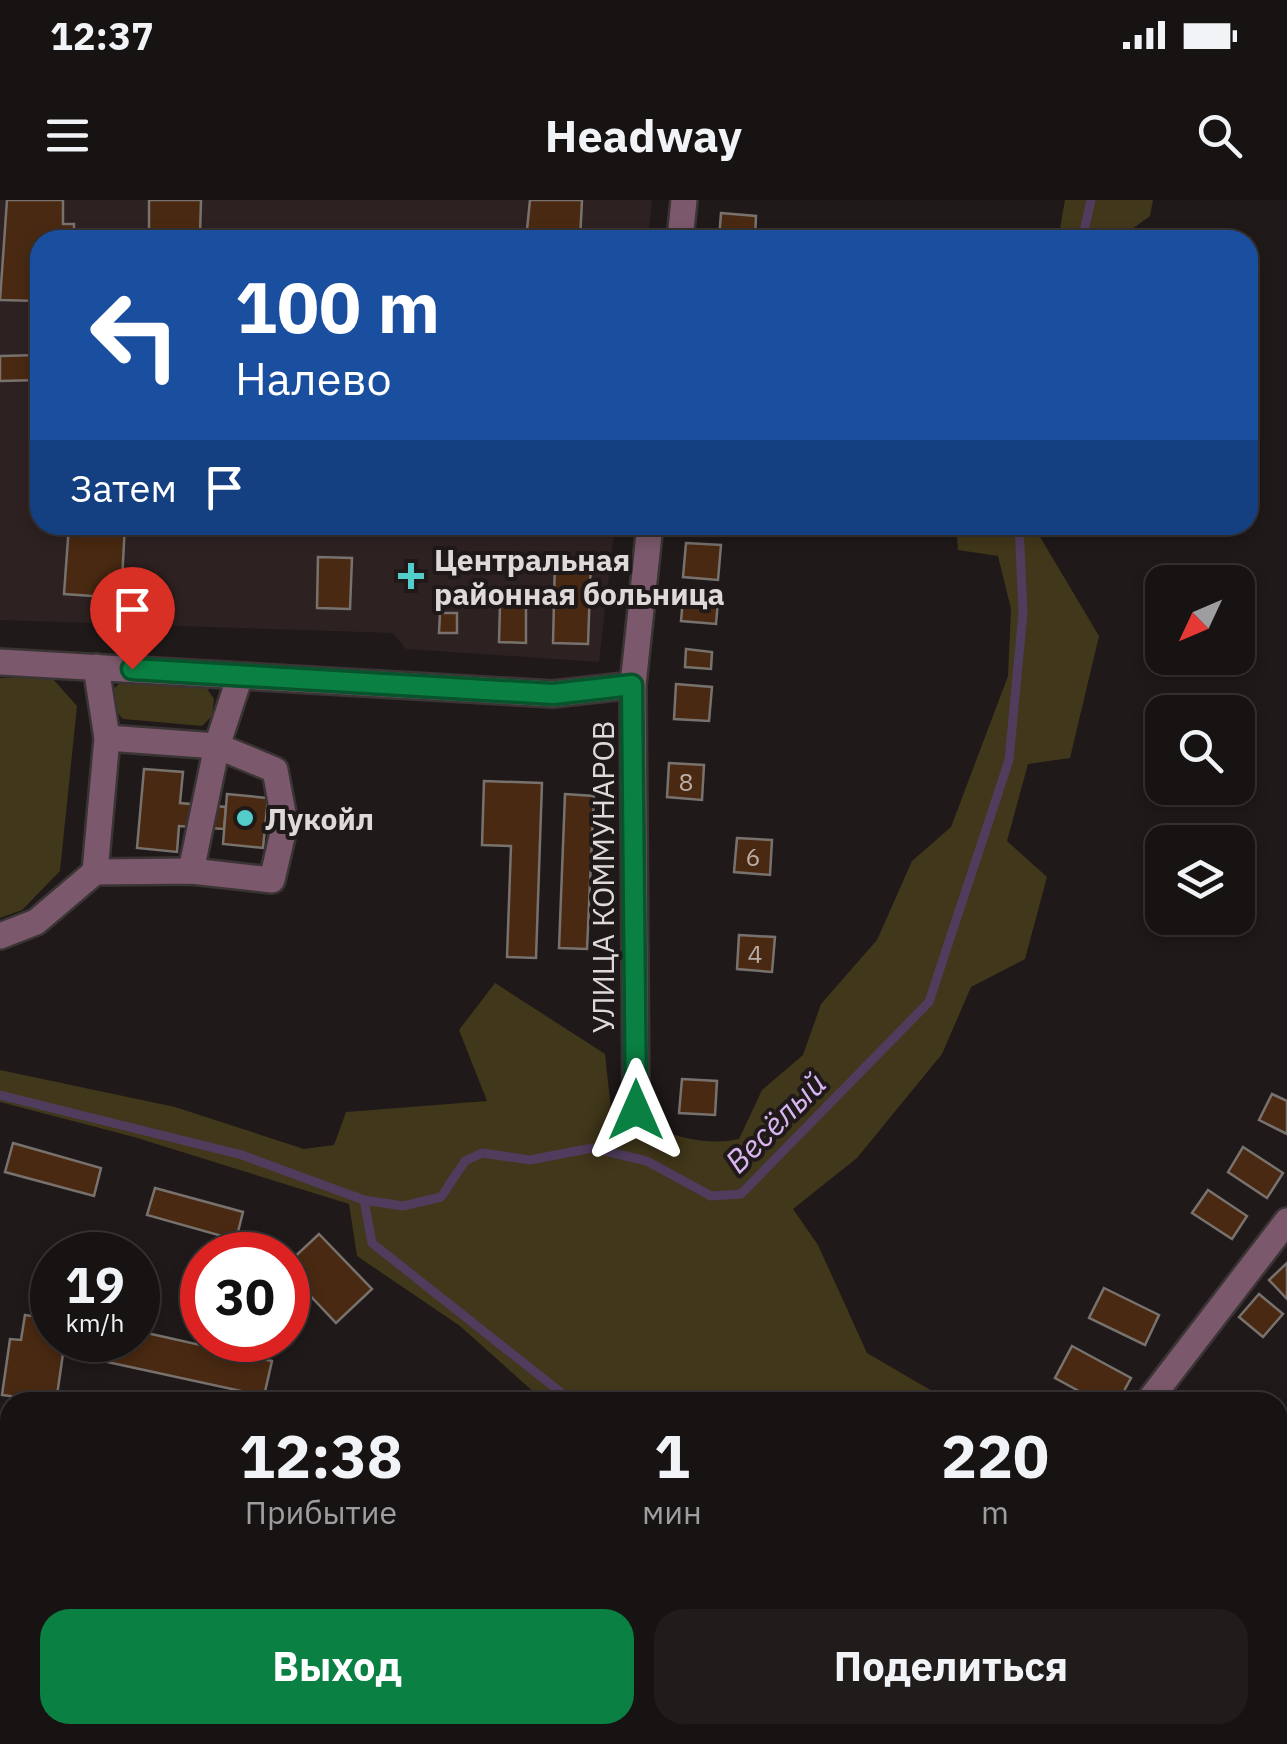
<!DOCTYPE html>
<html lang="ru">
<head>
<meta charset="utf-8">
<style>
  :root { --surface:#171313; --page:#201c1c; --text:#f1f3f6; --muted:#9e9ea0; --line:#363233; --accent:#0b8043 }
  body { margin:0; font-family:"IBM Plex Sans",sans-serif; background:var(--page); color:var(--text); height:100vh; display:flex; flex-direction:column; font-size:38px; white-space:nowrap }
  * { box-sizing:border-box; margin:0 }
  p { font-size:32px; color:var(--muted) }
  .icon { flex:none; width:55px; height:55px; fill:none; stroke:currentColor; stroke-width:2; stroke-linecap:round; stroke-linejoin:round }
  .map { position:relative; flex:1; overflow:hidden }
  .side { position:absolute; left:0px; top:1192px; width:1288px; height:352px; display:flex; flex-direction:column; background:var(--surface); border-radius:30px 30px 0 0; box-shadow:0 5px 15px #0003,0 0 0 2px var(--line) }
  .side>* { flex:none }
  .guide { position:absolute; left:30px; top:30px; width:1228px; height:305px; border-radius:30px; box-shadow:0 5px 15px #0003,0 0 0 2px var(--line); background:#1a4fa0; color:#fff; overflow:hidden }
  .needle { width:65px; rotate:226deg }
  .buttons { position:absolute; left:1145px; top:365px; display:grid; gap:20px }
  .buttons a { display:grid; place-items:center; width:110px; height:110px; border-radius:20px; background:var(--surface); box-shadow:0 5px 15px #0003,0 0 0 2px var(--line); font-size:50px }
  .speed { position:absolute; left:30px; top:1032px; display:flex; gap:20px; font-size:50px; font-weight:700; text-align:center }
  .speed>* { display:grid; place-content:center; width:130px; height:130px; border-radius:50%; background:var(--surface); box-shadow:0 5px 15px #0003,0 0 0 2px var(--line); line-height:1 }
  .speed small { font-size:25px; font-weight:400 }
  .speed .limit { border:15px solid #d22; background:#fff; color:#111 }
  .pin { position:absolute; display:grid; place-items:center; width:85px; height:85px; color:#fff; margin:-102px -42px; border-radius:50% 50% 50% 0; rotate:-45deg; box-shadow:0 0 10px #0007 }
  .pin .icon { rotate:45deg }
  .me { position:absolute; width:110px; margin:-55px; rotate:0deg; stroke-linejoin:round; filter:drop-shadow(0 0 8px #0008) }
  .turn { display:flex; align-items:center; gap:35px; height:210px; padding:0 40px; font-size:45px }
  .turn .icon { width:130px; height:130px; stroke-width:2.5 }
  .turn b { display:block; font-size:70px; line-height:85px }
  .then { display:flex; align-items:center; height:95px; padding:0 40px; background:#0003; gap:20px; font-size:38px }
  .eta { display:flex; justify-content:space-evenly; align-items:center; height:170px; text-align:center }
  .eta b { font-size:60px; font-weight:700; line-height:70px }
  .button { display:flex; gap:20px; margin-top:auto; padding:20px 40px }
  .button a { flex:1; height:115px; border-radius:30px; background:var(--accent); color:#fff; font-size:40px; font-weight:700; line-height:115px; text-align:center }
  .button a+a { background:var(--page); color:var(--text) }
  .status { display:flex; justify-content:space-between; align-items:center; height:70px; padding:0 50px; background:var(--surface); direction:ltr }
  .status svg { height:28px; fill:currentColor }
  header { display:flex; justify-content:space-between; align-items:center; height:130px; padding:0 40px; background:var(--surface); font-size:45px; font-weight:700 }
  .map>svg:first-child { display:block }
  .built { fill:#2e2121 }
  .green { fill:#41371a }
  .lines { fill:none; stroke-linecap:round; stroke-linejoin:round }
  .stream { stroke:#503c5d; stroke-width:9 }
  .building { fill:#492911; stroke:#78726e; stroke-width:2.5 }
  .minor-casing { stroke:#3a3434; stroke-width:30 }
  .path { stroke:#827d7c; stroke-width:5; stroke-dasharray:10 5; stroke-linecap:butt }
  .minor { stroke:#7b586b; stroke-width:25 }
  .route-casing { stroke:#07532c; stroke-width:25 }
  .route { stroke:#0b8043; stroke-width:18 }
  .poi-dot { fill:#53cdc9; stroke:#1f1919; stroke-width:4 }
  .labels { text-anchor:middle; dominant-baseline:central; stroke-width:8; stroke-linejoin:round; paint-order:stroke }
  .number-label { font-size:25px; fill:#b9aea7 }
  .poi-label { font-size:30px; font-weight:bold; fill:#dedad9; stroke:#1f1919; text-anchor:start }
  .street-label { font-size:30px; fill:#dedad9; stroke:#1f1919 }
  .water-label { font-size:32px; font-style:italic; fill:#d8b4f0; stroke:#1f1919 }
</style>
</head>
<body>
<div class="status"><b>12:37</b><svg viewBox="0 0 49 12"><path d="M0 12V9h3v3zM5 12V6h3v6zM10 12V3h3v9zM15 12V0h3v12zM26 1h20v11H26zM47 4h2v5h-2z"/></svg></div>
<header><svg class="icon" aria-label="menu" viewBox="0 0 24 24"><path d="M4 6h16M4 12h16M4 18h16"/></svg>Headway<svg class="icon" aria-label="search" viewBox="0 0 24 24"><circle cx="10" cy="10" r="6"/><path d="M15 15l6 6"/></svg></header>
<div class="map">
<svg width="1287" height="1544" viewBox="0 0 1287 1544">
  <rect width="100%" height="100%" fill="#1f1919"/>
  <!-- built -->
  <polygon class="built" points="0,0 652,0 648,40 40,40 40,325 615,325 599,462 406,449 393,433 0,420"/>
  <!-- green -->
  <g class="green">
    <polygon points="1065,0 1153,0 1150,16 1117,40 1058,40"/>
    <path d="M956,325H1033L1099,436L1070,558L1028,564L1007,641L1047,677L1025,759L971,787L942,854L857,958L793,1009L818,1045L867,1153L951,1202H545L460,1126L357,1056L349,1004L134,937L0,902V870L175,907L304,949L334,945L346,912L487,901L459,830L495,783L605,854L611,909C651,927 695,949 739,939L762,890L803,855L821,804L877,740L912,661L951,627L1008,476L1011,409L998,356L958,350Z"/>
    <polygon points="0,478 52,478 77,506 60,671 22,710 0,718"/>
    <polygon points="124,480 206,487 214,499 212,516 202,526 123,519 112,507 113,489"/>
    <polygon points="1278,1371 1287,1375 1287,1544 975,1544 963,1535 1278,1535"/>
    <polygon points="733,1535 919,1535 914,1544 748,1544"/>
  </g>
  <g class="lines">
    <!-- stream -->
    <g class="stream">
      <polyline points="1082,40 1091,0"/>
      <polyline points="0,895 242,955 364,1000 403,1006 441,997 465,961 482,953 530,960 592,948 647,961 711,996 741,994 929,802 1009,560 1023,413 1019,325"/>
      <polyline points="364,1000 372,1043 573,1202"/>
      <polyline points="1087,1535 1121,1544"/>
    </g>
  </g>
  <!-- building -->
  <g class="building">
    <polygon points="7,0 63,0 63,24 74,24 74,40 40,40 40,101 0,100"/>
    <polygon points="149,0 201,0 200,35 149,34"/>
    <polygon points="530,0 582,0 580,40 526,40"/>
    <polygon points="721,13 756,16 755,40 719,40"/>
    <polygon points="40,155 40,180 0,181 0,156"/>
    <polygon points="69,325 125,325 121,398 64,394"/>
    <polygon points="686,343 721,345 718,380 683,377"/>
    <polygon points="318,357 352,358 350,409 317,408"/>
    <polygon points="555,359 591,360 588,444 553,443"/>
    <polygon points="684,387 719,389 716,424 681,421"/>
    <polygon points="500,405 526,405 526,443 499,442"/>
    <polygon points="440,413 457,413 457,433 439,433"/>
    <polygon points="686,449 712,452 711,469 685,467"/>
    <polygon points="676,484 712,487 709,521 674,519"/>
    <polygon points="669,563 704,565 702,600 667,597"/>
    <polygon points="144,569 183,572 180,603 226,607 224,629 179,626 177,652 137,648"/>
    <polygon points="484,581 542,583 536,758 507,757 511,646 482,645"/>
    <polygon points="227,594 268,598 263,648 223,644"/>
    <polygon points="565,594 594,596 587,749 559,748"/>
    <polygon points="737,638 772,640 770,675 734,672"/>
    <polygon points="739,735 775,737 772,772 737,769"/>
    <polygon points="682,879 717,881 715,915 679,913"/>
    <polygon points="1272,894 1287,901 1287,934 1259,920"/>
    <polygon points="13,943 101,968 94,996 5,972"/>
    <polygon points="1243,947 1283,973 1267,998 1228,972"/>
    <polygon points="155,988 243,1012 236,1040 147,1015"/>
    <polygon points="1208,990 1247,1016 1232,1039 1192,1013"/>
    <polygon points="319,1034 372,1089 336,1123 288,1072 288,1063"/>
    <polygon points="1287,1063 1287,1099 1269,1080"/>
    <polygon points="1104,1088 1159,1115 1145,1145 1089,1118"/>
    <polygon points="1259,1094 1283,1114 1263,1137 1239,1117"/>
    <polygon points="25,1115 52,1119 52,1140 65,1140 56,1202 2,1195 10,1139 21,1140"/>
    <polygon points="138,1131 272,1161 264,1196 75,1155 78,1140 138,1140"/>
    <polygon points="1072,1146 1131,1178 1118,1202 1099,1202 1055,1178"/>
    <polygon points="6,1225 10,1226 10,1304 0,1302 0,1253"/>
    <polygon points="0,1302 10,1304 10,1373 2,1387"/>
    <polygon points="0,1489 10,1493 10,1515 0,1539"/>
    <polygon points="38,1535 68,1535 62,1544 32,1544"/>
    <polygon points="191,1535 226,1535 221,1544 187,1544"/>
  </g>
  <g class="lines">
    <defs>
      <g id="minor">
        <polyline points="680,40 684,0"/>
        <polyline points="0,462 553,494 633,485"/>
        <polyline points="191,671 217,546 240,476"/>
        <polyline points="95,672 107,538 96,467"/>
        <polyline points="0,736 36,722 95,672 191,671 272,680 285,624 275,570 217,546 107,538"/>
        <polyline points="636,910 633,485 650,325"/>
        <polyline points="1148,1202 1287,1021"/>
      </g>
    </defs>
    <!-- minor casing -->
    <use href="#minor" class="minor-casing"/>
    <!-- path -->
    <polyline class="path" points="968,1544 970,1535"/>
    <!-- minor -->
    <use href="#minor" class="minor"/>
  </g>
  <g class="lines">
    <defs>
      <polyline id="route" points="132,469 553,494 632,485 636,910"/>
    </defs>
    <!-- route casing -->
    <use href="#route" class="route-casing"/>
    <!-- route -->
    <use href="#route" class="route"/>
  </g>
  <!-- markers -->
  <g class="poi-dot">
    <path d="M406 361h10v10h10v10h-10v10h-10v-10h-10v-10h10z"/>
    <circle cx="245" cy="618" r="10"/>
  </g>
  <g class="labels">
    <!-- number labels -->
    <g class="number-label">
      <text x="686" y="581">8</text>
      <text x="753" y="656">6</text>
      <text x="755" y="753">4</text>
    </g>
    <!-- poi labels -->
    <g class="poi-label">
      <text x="434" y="359">Центральная<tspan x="434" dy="34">районная больница</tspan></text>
      <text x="265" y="618">Лукойл</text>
    </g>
    <!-- street labels -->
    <g class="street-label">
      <text transform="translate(602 677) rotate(-90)">УЛИЦА КОММУНАРОВ</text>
    </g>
    <!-- water labels -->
    <g class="water-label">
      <text transform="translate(775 922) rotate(-45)">Весёлый</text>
    </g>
  </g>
</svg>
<div class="buttons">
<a><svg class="needle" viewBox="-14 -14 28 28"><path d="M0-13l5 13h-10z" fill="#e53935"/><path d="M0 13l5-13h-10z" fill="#9e9ea0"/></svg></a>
<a><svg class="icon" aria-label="search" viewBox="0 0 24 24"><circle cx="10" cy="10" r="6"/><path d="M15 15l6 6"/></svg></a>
<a><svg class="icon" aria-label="layers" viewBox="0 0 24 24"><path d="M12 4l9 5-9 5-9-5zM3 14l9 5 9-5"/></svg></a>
</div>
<div class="speed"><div>19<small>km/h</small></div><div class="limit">30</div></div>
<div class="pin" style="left:132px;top:469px;background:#d93025"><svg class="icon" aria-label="arrive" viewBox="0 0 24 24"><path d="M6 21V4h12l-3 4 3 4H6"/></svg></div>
<svg class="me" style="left:636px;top:910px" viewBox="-20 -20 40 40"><path d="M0-17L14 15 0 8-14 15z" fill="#0b8043" stroke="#fff" stroke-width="4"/></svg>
<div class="guide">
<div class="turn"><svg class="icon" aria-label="left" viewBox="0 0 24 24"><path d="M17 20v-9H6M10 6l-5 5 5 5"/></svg><div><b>100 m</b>Налево</div></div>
<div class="then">Затем<svg class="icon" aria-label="arrive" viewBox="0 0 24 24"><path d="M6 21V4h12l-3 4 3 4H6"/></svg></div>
</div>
<section class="side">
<div class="eta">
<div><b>12:38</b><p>Прибытие</p></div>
<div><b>1</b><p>мин</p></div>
<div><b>220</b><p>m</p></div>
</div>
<div class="button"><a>Выход</a><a>Поделиться</a></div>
</section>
</div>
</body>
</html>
